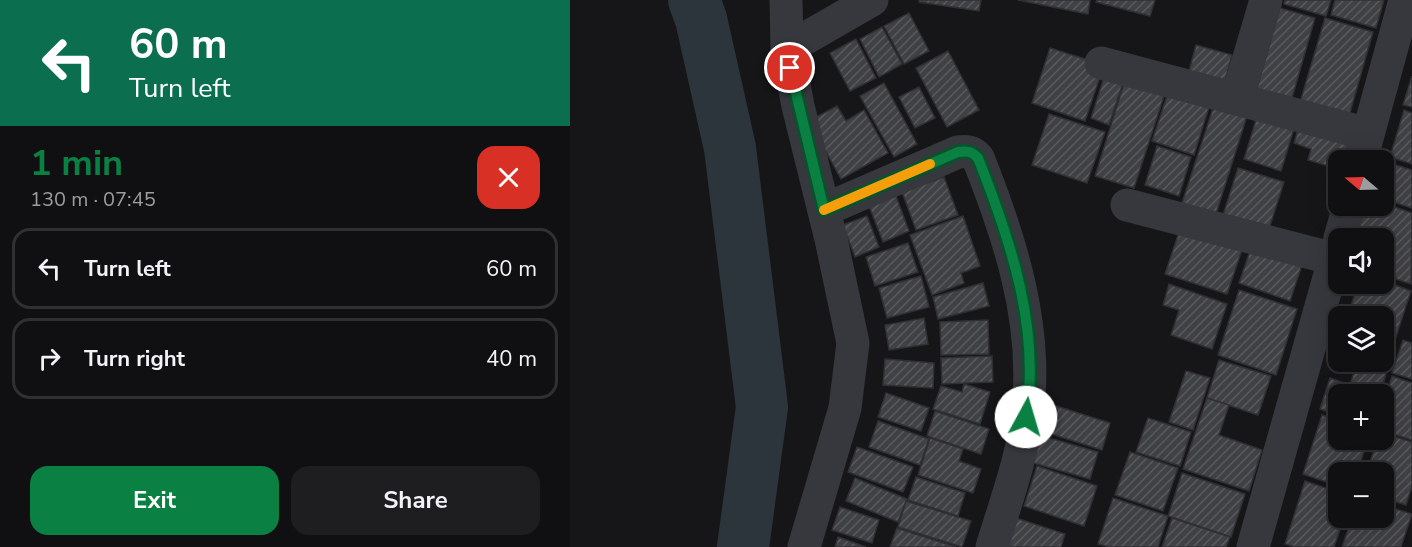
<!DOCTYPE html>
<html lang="en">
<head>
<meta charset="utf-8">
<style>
  :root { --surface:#101012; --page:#1e1e20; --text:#f1f3f6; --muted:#9c9d9f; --line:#303032; --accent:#0b8043 }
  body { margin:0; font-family:"Nunito Sans",sans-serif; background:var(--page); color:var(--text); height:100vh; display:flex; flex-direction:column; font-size:22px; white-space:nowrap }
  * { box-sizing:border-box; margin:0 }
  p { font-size:20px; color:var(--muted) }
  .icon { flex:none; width:33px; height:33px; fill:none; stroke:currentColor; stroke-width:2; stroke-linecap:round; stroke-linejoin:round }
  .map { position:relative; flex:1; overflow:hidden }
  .drawer { display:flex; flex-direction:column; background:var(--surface); width:570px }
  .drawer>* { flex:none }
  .top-card { background:#0b6e4f; color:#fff; overflow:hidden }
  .needle { width:39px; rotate:289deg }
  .buttons { position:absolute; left:758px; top:150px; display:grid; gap:12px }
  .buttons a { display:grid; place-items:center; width:66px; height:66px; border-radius:12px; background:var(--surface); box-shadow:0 6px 24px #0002,0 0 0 2px var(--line); font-size:30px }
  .pin { position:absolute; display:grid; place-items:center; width:51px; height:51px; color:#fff; margin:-26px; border:3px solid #fff; border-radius:50%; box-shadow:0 2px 6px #0007 }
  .me { position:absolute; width:66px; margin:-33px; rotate:6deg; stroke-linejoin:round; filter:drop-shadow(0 0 4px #0008) }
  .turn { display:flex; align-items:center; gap:21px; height:126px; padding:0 30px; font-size:27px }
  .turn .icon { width:78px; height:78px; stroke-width:2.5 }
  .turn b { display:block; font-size:42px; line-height:51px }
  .round { display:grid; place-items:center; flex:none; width:63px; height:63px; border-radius:18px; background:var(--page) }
  .overview { display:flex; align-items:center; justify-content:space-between; height:102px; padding:0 30px }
  h1 { font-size:36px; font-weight:700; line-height:45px; color:var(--accent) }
  .action { display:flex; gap:12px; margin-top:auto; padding:12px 30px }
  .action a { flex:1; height:69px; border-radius:18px; background:var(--accent); color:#fff; font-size:24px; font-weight:700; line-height:69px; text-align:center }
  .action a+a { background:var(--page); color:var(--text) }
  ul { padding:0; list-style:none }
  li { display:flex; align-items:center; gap:18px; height:81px; margin:0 12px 9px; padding:0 18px; border:3px solid var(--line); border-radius:18px }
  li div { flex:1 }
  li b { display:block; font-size:22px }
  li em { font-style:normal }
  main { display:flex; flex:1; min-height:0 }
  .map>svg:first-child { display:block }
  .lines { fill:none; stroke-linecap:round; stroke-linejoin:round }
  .river { stroke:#2c353c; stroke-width:52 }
  .building { fill:url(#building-hatch); stroke:#303034; stroke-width:1.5 }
  .street { stroke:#37383d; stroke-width:33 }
  .route-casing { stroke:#07532c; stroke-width:15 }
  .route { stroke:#0b8043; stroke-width:10 }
  .slow { stroke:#f59e0b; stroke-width:10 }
</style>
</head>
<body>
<main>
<section class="drawer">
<div class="top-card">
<div class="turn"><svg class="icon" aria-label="left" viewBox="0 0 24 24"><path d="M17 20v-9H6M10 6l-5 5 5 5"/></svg><div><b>60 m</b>Turn left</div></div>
</div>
<div class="overview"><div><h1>1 min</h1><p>130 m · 07:45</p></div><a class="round" style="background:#d93025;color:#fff"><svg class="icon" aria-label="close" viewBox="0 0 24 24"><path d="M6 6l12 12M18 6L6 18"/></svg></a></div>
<ul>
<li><svg class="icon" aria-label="left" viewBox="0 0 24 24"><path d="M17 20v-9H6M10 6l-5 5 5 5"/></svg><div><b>Turn left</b></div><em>60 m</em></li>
<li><svg class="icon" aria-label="right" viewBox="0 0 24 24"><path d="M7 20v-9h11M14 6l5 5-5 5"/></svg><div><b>Turn right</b></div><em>40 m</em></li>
</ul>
<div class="action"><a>Exit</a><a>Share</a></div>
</section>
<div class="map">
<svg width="842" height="547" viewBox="0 0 842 547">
  <defs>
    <pattern id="building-hatch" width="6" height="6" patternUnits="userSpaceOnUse" patternTransform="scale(1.5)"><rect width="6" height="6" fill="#404145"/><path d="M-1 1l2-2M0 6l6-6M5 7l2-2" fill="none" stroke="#595a5e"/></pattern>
  </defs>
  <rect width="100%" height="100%" fill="#161618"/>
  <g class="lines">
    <!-- river -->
    <polyline class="river" points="124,0 131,19 160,148 192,407 173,547"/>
  </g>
  <!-- building -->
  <g class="building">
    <polygon points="349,0 411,0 409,11 349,2"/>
    <polygon points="448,0 520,0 518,14"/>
    <polygon points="527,0 585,0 580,16 526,2"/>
    <polygon points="715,0 761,0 756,16 714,4"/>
    <polygon points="765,0 814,0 806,28 761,15"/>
    <polygon points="710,8 745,18 720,105 685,95"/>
    <polygon points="339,13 359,51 334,64 314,26"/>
    <polygon points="755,18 803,32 777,123 728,109"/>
    <polygon points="312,27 332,64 309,77 290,39"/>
    <polygon points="286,39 306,78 280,91 260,53"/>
    <polygon points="626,45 662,55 654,85 618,75"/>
    <polygon points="480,48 534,65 515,121 462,103"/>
    <polygon points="378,51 409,110 377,127 346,68"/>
    <polygon points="535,74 554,80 539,125 521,118"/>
    <polygon points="842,76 842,107 833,105"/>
    <polygon points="556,77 596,90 564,188 525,176"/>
    <polygon points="314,83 347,144 324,157 290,96"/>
    <polygon points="349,87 365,118 345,128 329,97"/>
    <polygon points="600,87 641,101 624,155 582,141"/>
    <polygon points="645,102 678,113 646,214 612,203"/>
    <polygon points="267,106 276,121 294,110 318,153 271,179 239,121"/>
    <polygon points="689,110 726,122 711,171 674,159"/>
    <polygon points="834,110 842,113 842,164 820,157"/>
    <polygon points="479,114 535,132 517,183 462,165"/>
    <polygon points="730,123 780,139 773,160 768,160 768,169 738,160 741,149 724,143"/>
    <polygon points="587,146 621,157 609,196 575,185"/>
    <polygon points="813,161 842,170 842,208 813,199"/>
    <polygon points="668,168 714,182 699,229 653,215"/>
    <polygon points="374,177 388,215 346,230 332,192"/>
    <polygon points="326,196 339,231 313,242 299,206"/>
    <polygon points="813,203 842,213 841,284 813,275 813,238 796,238 797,235 787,231 796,206 813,206"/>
    <polygon points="297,216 309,247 285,257 273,225"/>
    <polygon points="393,216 410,266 391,273 394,283 362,295 340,235"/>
    <polygon points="611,226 673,247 657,294 595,274"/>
    <polygon points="683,242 734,259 720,301 669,283"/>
    <polygon points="338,243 348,272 305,286 296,257"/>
    <polygon points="351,276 359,307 317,318 309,288"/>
    <polygon points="413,283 419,306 368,319 363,297"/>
    <polygon points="820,283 841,291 820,355 813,352 813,316 794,316 779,312 788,284 810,284 819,287"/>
    <polygon points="599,284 657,304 642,349 601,335 609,310 593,305"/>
    <polygon points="669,290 727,309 706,375 648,355"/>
    <polygon points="354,318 358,344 319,350 315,325"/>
    <polygon points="418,320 419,354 371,355 370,322"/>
    <polygon points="833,340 842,343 842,379 822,373"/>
    <polygon points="813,355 821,358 810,394 768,394 768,415 750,409 760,378 780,385 787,362 813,362"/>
    <polygon points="422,356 423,382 372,384 371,358"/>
    <polygon points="315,359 364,363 363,388 313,385"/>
    <polygon points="649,360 701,376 688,415 637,398"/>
    <polygon points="616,371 640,378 623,430 599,422"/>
    <polygon points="822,376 842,383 842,440 813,431 813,404"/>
    <polygon points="394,384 420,392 410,424 363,409 371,386 392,392"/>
    <polygon points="316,393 359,408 351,431 308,417"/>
    <polygon points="637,398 659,405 649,435 692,450 679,491 613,469"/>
    <polygon points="480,404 540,423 532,450 472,431"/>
    <polygon points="365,411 419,429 411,454 357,436"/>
    <polygon points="752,415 768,420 768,440 798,440 787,472 768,472 768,486 733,474"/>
    <polygon points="578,418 621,432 610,466 566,452"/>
    <polygon points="308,421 359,439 350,465 299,447"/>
    <polygon points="813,433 842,442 842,486 836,505 813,498 813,472 797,472 807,440 813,440"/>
    <polygon points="469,435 528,452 520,479 460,462"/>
    <polygon points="360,438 393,449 389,461 411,469 403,493 348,475"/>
    <polygon points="287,447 343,467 333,492 278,472"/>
    <polygon points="560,452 608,468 593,511 545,495"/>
    <polygon points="467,466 527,486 514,526 454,506"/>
    <polygon points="612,473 675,494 661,537 598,516"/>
    <polygon points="346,477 395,493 388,516 338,500"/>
    <polygon points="285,478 337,499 328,522 276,501"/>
    <polygon points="735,481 768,492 768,518 774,518 764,547 725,547 715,544"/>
    <polygon points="543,498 598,516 588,547 539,547 528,544"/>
    <polygon points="336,501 401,521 392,547 328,527"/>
    <polygon points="813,505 842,514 831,547 772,547 782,518 813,518"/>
    <polygon points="270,507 309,520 302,543 262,530"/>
    <polygon points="446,518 495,534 491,547 437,547"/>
    <polygon points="602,518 660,537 656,547 592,547"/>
    <polygon points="327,528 386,547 320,547"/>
    <polygon points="268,537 296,547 265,547"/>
  </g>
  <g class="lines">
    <!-- street -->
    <g class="street">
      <polyline points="216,0 217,49 228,106 261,239 283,343 275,408 234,547"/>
      <polyline points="217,49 302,0"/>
      <polyline points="531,63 798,134"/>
      <polyline points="667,99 696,0"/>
      <polyline points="791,160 835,0"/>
      <polyline points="557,205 764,259"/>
      <path d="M254,210L388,152C397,151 402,151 408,158C438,233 465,315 459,397C456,448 437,498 422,547"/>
      <polyline points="770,238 779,206"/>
      <polyline points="683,547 768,246"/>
    </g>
  </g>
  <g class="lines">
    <defs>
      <path id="route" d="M220,68L254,210L388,152C397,151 402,151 408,158C440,239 471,330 456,417"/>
    </defs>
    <!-- route casing -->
    <use href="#route" class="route-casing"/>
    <!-- route -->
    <use href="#route" class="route"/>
    <!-- slow -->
    <polyline class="slow" points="254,210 360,164"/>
  </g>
</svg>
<div class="buttons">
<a><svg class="needle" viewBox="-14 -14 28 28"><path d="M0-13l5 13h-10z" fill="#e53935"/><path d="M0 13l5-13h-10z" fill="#9c9d9f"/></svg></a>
<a><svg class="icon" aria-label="sound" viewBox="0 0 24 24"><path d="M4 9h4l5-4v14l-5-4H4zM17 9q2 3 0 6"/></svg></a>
<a><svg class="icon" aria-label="layers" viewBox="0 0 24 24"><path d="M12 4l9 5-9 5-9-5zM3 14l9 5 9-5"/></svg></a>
<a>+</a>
<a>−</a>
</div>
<div class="pin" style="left:220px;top:68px;background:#d93025"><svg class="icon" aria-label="arrive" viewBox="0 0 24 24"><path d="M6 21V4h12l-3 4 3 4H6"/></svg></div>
<svg class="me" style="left:456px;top:417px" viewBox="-20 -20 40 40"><circle r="19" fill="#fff"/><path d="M0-13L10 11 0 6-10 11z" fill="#0b8043"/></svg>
</div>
</main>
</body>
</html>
